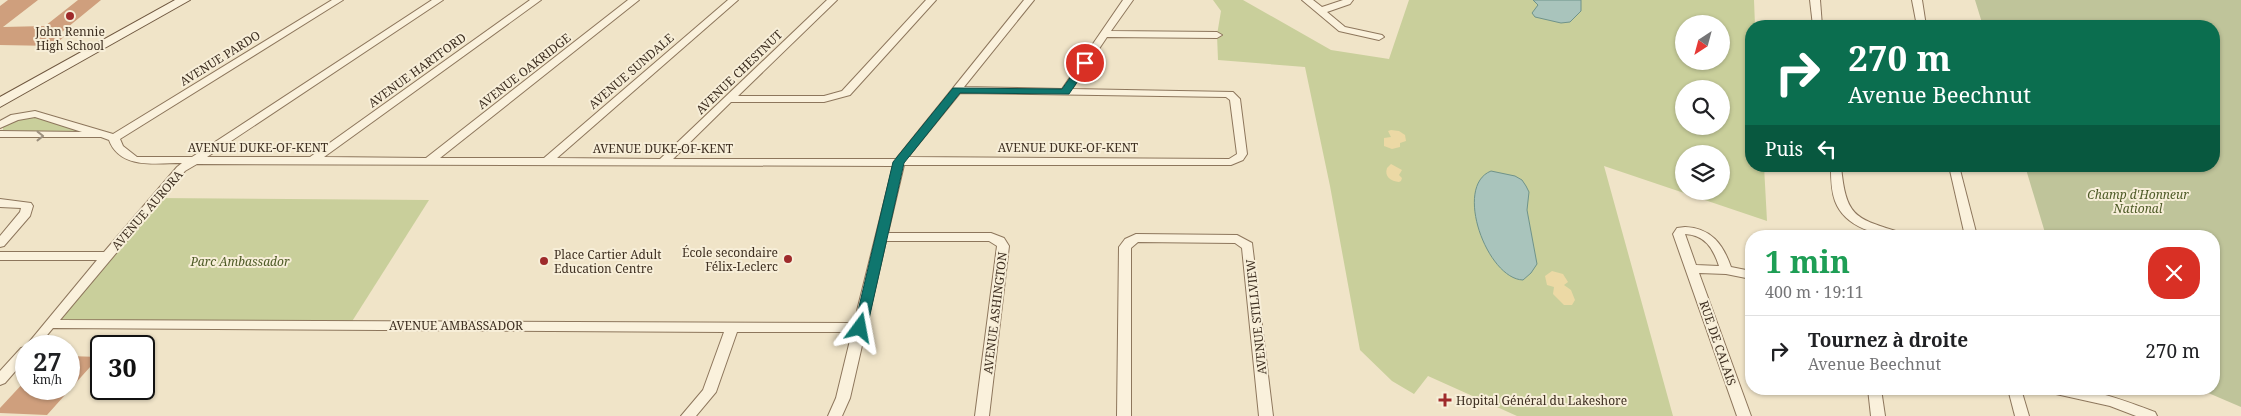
<!DOCTYPE html>
<html lang="fr">
<head>
<meta charset="utf-8">
<style>
  :root { --surface:#fff; --page:#f2f2f2; --text:#202124; --muted:#757577; --line:#e0e0e0 }
  body { margin:0; font-family:"Noto Serif",serif; background:var(--page); color:var(--text); height:100vh; display:flex; flex-direction:column; font-size:19px; white-space:nowrap }
  * { box-sizing:border-box; margin:0 }
  p { font-size:16px; color:var(--muted) }
  .icon { flex:none; width:28px; height:28px; fill:none; stroke:currentColor; stroke-width:2; stroke-linecap:round; stroke-linejoin:round }
  .map { position:relative; flex:1; overflow:hidden }
  .details { position:absolute; left:1745px; top:230px; width:475px; height:165px; display:flex; flex-direction:column; background:var(--surface); border-radius:20px; box-shadow:0 1px 4px #0004 }
  .details>* { flex:none }
  .guide { position:absolute; left:1745px; top:20px; width:475px; height:152px; border-radius:20px; box-shadow:0 1px 4px #0004; background:#0b6e4f; color:#fff; overflow:hidden }
  .needle { width:32px; rotate:216deg }
  .tools { position:absolute; left:1675px; top:15px; display:grid; gap:10px }
  .tools a { display:grid; place-items:center; width:55px; height:55px; border-radius:50%; background:var(--surface); box-shadow:0 1px 4px #0004; font-size:25px }
  .speed { position:absolute; left:15px; top:335px; display:flex; gap:10px; font-size:25px; font-weight:700; text-align:center }
  .speed>* { display:grid; place-content:center; width:65px; height:65px; border-radius:50%; background:var(--surface); box-shadow:0 1px 4px #0004; line-height:1 }
  .speed small { font-size:12px; font-weight:400 }
  .speed .limit { border:2px solid #111; border-radius:8px; background:#fff; color:#111 }
  .pin { position:absolute; display:grid; place-items:center; width:42px; height:42px; color:#fff; margin:-21px; border:2px solid #fff; border-radius:50%; box-shadow:0 1px 5px #0007 }
  .me { position:absolute; width:55px; margin:-28px; rotate:13deg; stroke-linejoin:round; filter:drop-shadow(0 0 4px #0008) }
  .turn { display:flex; align-items:center; gap:18px; height:105px; padding:0 20px; font-size:22px }
  .turn .icon { width:65px; height:65px; stroke-width:2.5 }
  .turn b { display:block; font-size:35px; line-height:42px }
  .then { display:flex; align-items:center; height:48px; padding:0 20px; background:#0003; gap:10px; font-size:19px }
  .round { display:grid; place-items:center; flex:none; width:52px; height:52px; border-radius:20px; background:var(--page) }
  .head { display:flex; align-items:center; justify-content:space-between; height:85px; padding:0 20px }
  h1 { font-size:30px; font-weight:700; line-height:38px; color:#1e9e55 }
  ul { padding:0; list-style:none }
  li { display:flex; align-items:center; gap:15px; height:70px; padding:0 20px; border-top:1px solid var(--line) }
  li div { flex:1 }
  li b { display:block; font-size:19px }
  li em { font-style:normal }
  .map>svg:first-child { display:block }
  .green { fill:#c9cf9b; fill-rule:evenodd }
  .sand { fill:#ecd9a5 }
  .cemetery { fill:#bfc49a }
  .water { fill:#a9c4bc; stroke:#6f938a }
  .building { fill:#cf9f7d }
  .lines { fill:none; stroke-linecap:round; stroke-linejoin:round }
  .street-casing { stroke:#8d765c; stroke-width:2 }
  .secondary-casing { stroke:#6f573f; stroke-width:2 }
  .street { fill:#faf1dc; fill-rule:evenodd }
  .secondary { fill:#faf1dc; fill-rule:evenodd }
  .oneway { stroke:#9c907e }
  .route { fill:#0f766e; stroke:#0a4d48 }
  .poi-dot { fill:#9e2a2b; stroke:#f7eed8; stroke-width:2 }
  .labels { text-anchor:middle; dominant-baseline:central; stroke-width:4; stroke-linejoin:round; paint-order:stroke }
  .poi-label { font-size:12px; fill:#3d2e20; stroke:#f7eed8; text-anchor:start }
  .street-label { font-size:12px; fill:#3d2e20; stroke:#f7eed8 }
  .park-label { font-size:12px; font-style:italic; fill:#4d5a26; stroke:#f7eed8 }
</style>
</head>
<body>
<div class="map">
<svg width="2241" height="416" viewBox="0 0 2241 416">
  <rect width="100%" height="100%" fill="#f0e4c8"/>
  <!-- green -->
  <g class="green">
    <path d="M1213,0H1243L1331,50L1389,59L1409,0H1754L1755,26H1751V166H1764L1767,221L1604,166L1673,416H1517L1428,376L1414,394L1392,381L1360,350L1330,186L1305,67L1218,60L1217,35L1221,11ZM1684,24H1721V61H1684ZM1684,89H1721V126H1684ZM1684,154H1721V191H1684Z"/>
    <polygon points="32,116 84,131 81,133 3,130 3,127 9,122"/>
    <polygon points="156,198 429,200 351,323 51,324"/>
  </g>
  <!-- sand -->
  <g class="sand">
    <polygon points="1391,130 1399,131 1405,135 1406,141 1400,143 1400,147 1392,149 1384,146 1384,138 1391,137 1388,131"/>
    <path d="M1391,164L1402,170L1399,175L1402,178L1401,181L1399,182C1391,181 1384,177 1387,168Z"/>
    <polygon points="1552,271 1563,274 1568,282 1564,285 1571,290 1575,300 1572,305 1564,305 1553,294 1554,287 1547,285 1545,276"/>
  </g>
  <!-- cemetery -->
  <polygon class="cemetery" points="1975,0 2241,0 2241,407 2199,389 2214,389 2214,236 2046,236 2025,166 2214,166 2214,26 1983,26"/>
  <!-- water -->
  <g class="water">
    <polygon points="1533,0 1581,0 1581,11 1570,22 1561,23 1535,17 1532,13 1538,5"/>
    <path d="M1491,171L1515,176L1522,180L1526,186L1529,192L1527,210L1537,264L1531,273L1523,280C1487,279 1453,186 1491,171Z"/>
  </g>
  <!-- building -->
  <g class="building">
    <polygon points="8,0 38,0 3,27 45,26 78,0 101,0 57,36 65,36 53,46 0,45 0,6"/>
    <polygon points="69,356 99,357 47,415 0,413 0,408 26,380 26,389 69,389"/>
  </g>
  <g class="lines">
    <defs>
      <g id="street">
        <path d="M332,0H343L120,139L123,146L137,157H192L432,0H443L207,157H310L530,0H541L324,157L426,158L628,0H639L440,158H544L728,0H738L557,158L660,159L827,0H837L738,96H824L842,91L926,0H936L850,95L824,102H731L673,159H896L1024,0H1034L964,87L1062,89L1123,0H1133L1111,31L1217,32L1222,35L1217,38L1107,37L1072,89L1233,92L1240,99L1247,154L1243,160L1231,165H904L888,233H991L1004,238L1009,246L989,416H975L997,246L989,241H886L850,398L842,416H828L836,398L852,332H737L716,392L696,416H681L703,390L724,332L53,328L38,346H26V359L5,383L0,385V371L21,348L25,347L97,260H0V252H104L177,167L182,163C157,163 120,170 109,140L101,137H0V131L82,132L35,117L18,120L0,128V121L11,115L35,111L113,134ZM960,93L1226,97L1230,100L1237,154L1229,159L908,157ZM197,164L893,166L854,323L60,320L185,171Z"/>
        <polygon points="1302,0 1313,0 1322,7 1343,0 1353,0 1350,4 1327,12 1345,27 1382,35 1384,37 1379,40 1339,31"/>
        <polygon points="1810,0 1820,0 1822,26 1813,26"/>
        <polygon points="1912,0 1922,0 1926,26 1917,26"/>
        <path d="M1831,166H1841C1846,218 1855,218 1902,233L1904,236C1878,236 1845,228 1835,201C1831,190 1831,178 1831,166Z"/>
        <polygon points="1949,166 1959,166 1977,236 1965,236"/>
        <polygon points="0,199 31,203 33,206 30,216 4,246 0,247 0,236 20,212 21,208 0,207"/>
        <path d="M1685,227C1711,228 1723,244 1731,267L1751,271V279L1726,274L1699,273L1751,416H1737L1673,234L1677,228ZM1685,234C1705,235 1713,248 1719,266L1696,265Z"/>
        <polygon points="1136,234 1237,235 1252,243 1273,416 1259,416 1242,248 1235,243 1138,242 1131,248 1131,416 1117,416 1119,247 1125,239"/>
        <polygon points="1868,389 1881,389 1885,416 1871,416"/>
        <polygon points="2008,389 2021,389 2029,416 2015,416"/>
        <path d="M2049,389C2087,386 2120,399 2155,412L2157,416H2136L2110,406L2056,394L2051,393Z"/>
      </g>
      <polygon id="secondary" points="175,0 190,0 0,107 0,97"/>
    </defs>
    <!-- street casing -->
    <use href="#street" class="street-casing"/>
    <!-- secondary casing -->
    <use href="#secondary" class="secondary-casing"/>
    <!-- street -->
    <use href="#street" class="street"/>
    <!-- secondary -->
    <use href="#secondary" class="secondary"/>
  </g>
  <!-- one-way arrows -->
  <defs><path id="oneway-chevron" d="M-2-3.5L2.5 0L-2 3.5" fill="none" stroke-width="1.6" stroke-linecap="round" stroke-linejoin="round" transform="scale(1.25)"/></defs>
  <use class="oneway" href="#oneway-chevron" transform="translate(40 136)"/>
  <!-- route -->
  <polygon class="route" points="1085,60 1090,63 1069,94 960,93 904,163 867,328 860,333 856,331 854,328 893,162 953,88 1062,89 1082,61"/>
  <!-- markers -->
  <g class="poi-dot">
    <circle cx="70" cy="16" r="5"/>
    <circle cx="788" cy="259" r="5"/>
    <circle cx="544" cy="261" r="5"/>
    <path d="M1442.5 392.5h5v5h5v5h-5v5h-5v-5h-5v-5h5z"/>
  </g>
  <g class="labels">
    <!-- poi labels -->
    <g class="poi-label">
      <text x="70" y="31" text-anchor="middle">John Rennie<tspan x="70" dy="14">High School</tspan></text>
      <text x="778" y="252" text-anchor="end">École secondaire<tspan x="778" dy="14">Félix-Leclerc</tspan></text>
      <text x="554" y="254">Place Cartier Adult<tspan x="554" dy="14">Education Centre</tspan></text>
      <text x="1456" y="400">Hopital Général du Lakeshore</text>
    </g>
    <!-- street labels -->
    <g class="street-label">
      <text transform="translate(220 58) rotate(-32)">AVENUE PARDO</text>
      <text transform="translate(417 70) rotate(-36)">AVENUE HARTFORD</text>
      <text transform="translate(524 71) rotate(-38)">AVENUE OAKRIDGE</text>
      <text transform="translate(631 71) rotate(-41)">AVENUE SUNDALE</text>
      <text transform="translate(739 72) rotate(-44)">AVENUE CHESTNUT</text>
      <text x="258" y="147">AVENUE DUKE-OF-KENT</text>
      <text x="1068" y="147">AVENUE DUKE-OF-KENT</text>
      <text x="663" y="148">AVENUE DUKE-OF-KENT</text>
      <text transform="translate(147 210) rotate(-49)">AVENUE AURORA</text>
      <text transform="translate(995 313) rotate(-83)">AVENUE ASHINGTON</text>
      <text transform="translate(1256 317) rotate(-96)">AVENUE STILLVIEW</text>
      <text x="456" y="325">AVENUE AMBASSADOR</text>
      <text transform="translate(1718 343) rotate(71)">RUE DE CALAIS</text>
    </g>
    <!-- park labels -->
    <g class="park-label">
      <text x="2138" y="194">Champ d'Honneur<tspan x="2138" dy="14">National</tspan></text>
      <text x="240" y="261">Parc Ambassador</text>
    </g>
  </g>
</svg>
<div class="tools">
<a><svg class="needle" viewBox="-14 -14 28 28"><path d="M0-13l5 13h-10z" fill="#e53935"/><path d="M0 13l5-13h-10z" fill="#757577"/></svg></a>
<a><svg class="icon" aria-label="search" viewBox="0 0 24 24"><circle cx="10" cy="10" r="6"/><path d="M15 15l6 6"/></svg></a>
<a><svg class="icon" aria-label="layers" viewBox="0 0 24 24"><path d="M12 4l9 5-9 5-9-5zM3 14l9 5 9-5"/></svg></a>
</div>
<div class="speed"><div>27<small>km/h</small></div><div class="limit">30</div></div>
<div class="pin" style="left:1085px;top:63px;background:#d93025"><svg class="icon" aria-label="arrive" viewBox="0 0 24 24"><path d="M6 21V4h12l-3 4 3 4H6"/></svg></div>
<svg class="me" style="left:860px;top:328px" viewBox="-20 -20 40 40"><path d="M0-17L14 15 0 8-14 15z" fill="#0f766e" stroke="#fff" stroke-width="4"/></svg>
<div class="guide">
<div class="turn"><svg class="icon" aria-label="right" viewBox="0 0 24 24"><path d="M7 20v-9h11M14 6l5 5-5 5"/></svg><div><b>270 m</b>Avenue Beechnut</div></div>
<div class="then">Puis<svg class="icon" aria-label="left" viewBox="0 0 24 24"><path d="M17 20v-9H6M10 6l-5 5 5 5"/></svg></div>
</div>
<section class="details">
<div class="head"><div><h1>1 min</h1><p>400 m · 19:11</p></div><a class="round" style="background:#d93025;color:#fff"><svg class="icon" aria-label="close" viewBox="0 0 24 24"><path d="M6 6l12 12M18 6L6 18"/></svg></a></div>
<ul>
<li><svg class="icon" aria-label="right" viewBox="0 0 24 24"><path d="M7 20v-9h11M14 6l5 5-5 5"/></svg><div><b>Tournez à droite</b><p>Avenue Beechnut</p></div><em>270 m</em></li>
</ul>
</section>
</div>
</body>
</html>
